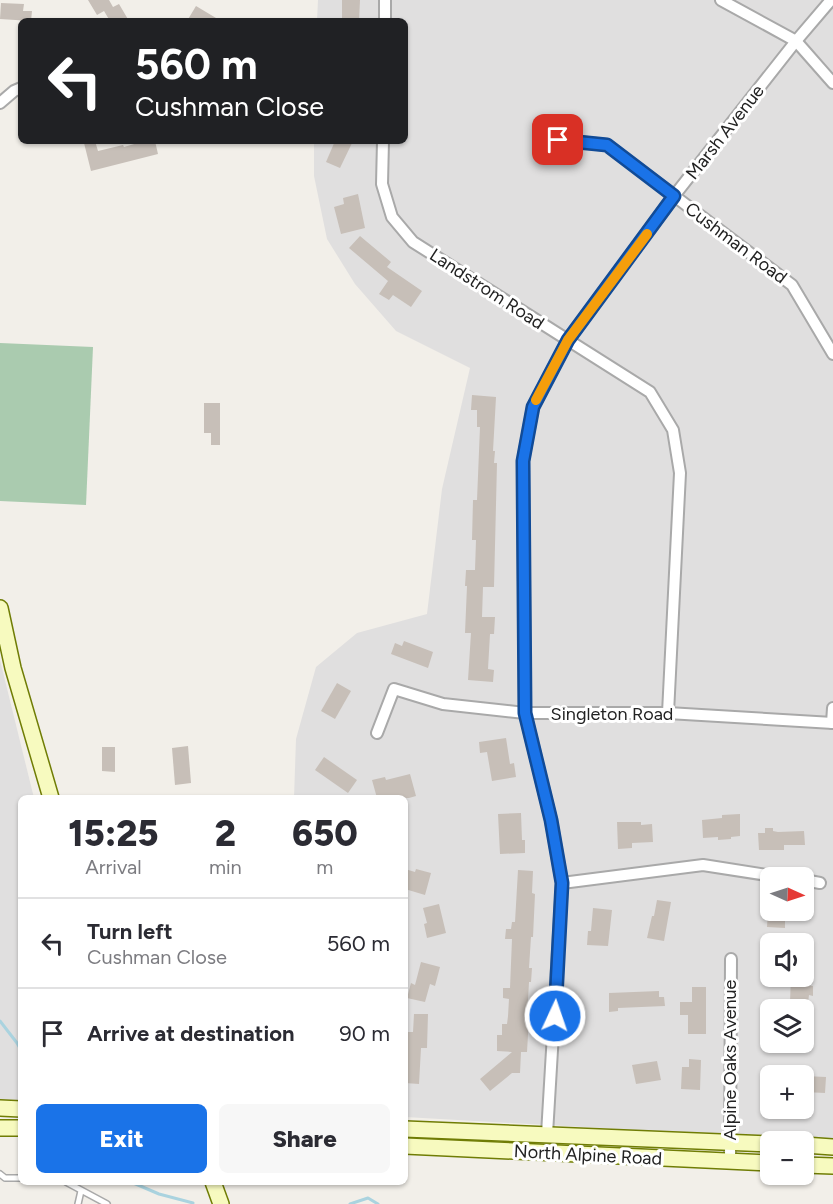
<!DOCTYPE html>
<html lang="en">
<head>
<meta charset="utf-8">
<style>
  :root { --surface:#fff; --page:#f7f7f7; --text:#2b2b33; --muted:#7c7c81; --line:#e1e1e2; --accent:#1a73e8 }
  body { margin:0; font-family:Figtree,sans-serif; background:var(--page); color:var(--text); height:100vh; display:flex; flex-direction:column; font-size:22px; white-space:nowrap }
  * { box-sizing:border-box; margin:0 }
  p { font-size:20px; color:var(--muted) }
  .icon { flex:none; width:33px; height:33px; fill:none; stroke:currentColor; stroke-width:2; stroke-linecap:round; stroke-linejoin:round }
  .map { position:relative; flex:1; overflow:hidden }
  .side { position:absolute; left:18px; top:795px; width:390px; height:390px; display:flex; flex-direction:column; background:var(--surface); border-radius:9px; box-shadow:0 2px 4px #0004 }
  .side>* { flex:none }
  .banner { position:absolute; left:18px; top:18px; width:390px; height:126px; border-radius:9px; box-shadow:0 2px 4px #0004; background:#202124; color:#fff; overflow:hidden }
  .needle { width:39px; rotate:93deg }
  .buttons { position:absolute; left:760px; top:867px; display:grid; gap:12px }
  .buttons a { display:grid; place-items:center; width:54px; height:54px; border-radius:9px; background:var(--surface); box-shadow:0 2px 4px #0004; font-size:30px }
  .pin { position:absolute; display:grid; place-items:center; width:51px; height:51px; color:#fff; margin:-26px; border-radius:12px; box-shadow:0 3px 9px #0006 }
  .me { position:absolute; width:66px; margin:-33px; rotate:3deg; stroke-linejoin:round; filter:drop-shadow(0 0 4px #0008) }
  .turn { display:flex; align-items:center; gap:21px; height:126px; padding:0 18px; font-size:27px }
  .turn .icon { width:78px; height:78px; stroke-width:2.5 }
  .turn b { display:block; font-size:42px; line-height:51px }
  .eta { display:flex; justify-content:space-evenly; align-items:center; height:102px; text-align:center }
  .eta b { font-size:36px; font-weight:800; line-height:42px }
  .primary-button { display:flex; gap:12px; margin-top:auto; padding:12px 18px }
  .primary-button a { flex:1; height:69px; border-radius:9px; background:var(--accent); color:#fff; font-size:24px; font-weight:800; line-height:69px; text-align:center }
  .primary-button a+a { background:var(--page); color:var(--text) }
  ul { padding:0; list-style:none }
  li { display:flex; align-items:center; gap:18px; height:90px; padding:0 18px; border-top:2px solid var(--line) }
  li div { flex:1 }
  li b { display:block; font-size:22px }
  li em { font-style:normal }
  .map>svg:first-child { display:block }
  .residential { fill:#e0dfdf; fill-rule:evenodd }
  .cemetery { fill:#aacbaf }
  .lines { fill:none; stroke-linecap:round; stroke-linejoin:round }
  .stream { stroke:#aad3df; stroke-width:3 }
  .building { fill:#c7bfb8 }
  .lane-casing { stroke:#a9a9a9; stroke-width:8 }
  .street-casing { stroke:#a9a9a9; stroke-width:14 }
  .secondary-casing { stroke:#707d05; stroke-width:18 }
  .lane { stroke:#fff; stroke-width:5 }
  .street { stroke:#fff; stroke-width:10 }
  .secondary { stroke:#f7fabf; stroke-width:15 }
  .route-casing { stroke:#114b97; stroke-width:15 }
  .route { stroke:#1a73e8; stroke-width:10 }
  .slow { stroke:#f59e0b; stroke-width:10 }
  .labels { text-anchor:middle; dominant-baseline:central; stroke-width:6; stroke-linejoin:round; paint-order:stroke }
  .street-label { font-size:18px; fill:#222; stroke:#fff }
</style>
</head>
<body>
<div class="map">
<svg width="833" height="1204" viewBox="0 0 833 1204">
  <rect width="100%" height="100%" fill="#f2efe9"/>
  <!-- residential -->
  <g class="residential">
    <path d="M318,0H833V1141L405,1117V798H294L296,739L316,667L357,633L427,614L442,489L470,368L396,331L355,284L327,239L314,176V141H405V21H317ZM771,878H804V910H771ZM771,944H804V976H771ZM771,1010H804V1042H771ZM771,1076H804V1108H771Z"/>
    <polygon points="0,660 34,798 21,798 21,1102 0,1101"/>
  </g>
  <!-- cemetery -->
  <polygon class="cemetery" points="0,343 93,347 86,505 0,501"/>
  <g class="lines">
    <!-- stream -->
    <g class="stream">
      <polyline points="0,1021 17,1043 21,1050"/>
      <polyline points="131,1182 159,1194 193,1203"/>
      <polyline points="350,1204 368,1198 378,1204"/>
    </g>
  </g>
  <!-- building -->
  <g class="building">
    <polygon points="88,0 109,0 113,7 119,4 129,21 110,21 104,11 97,15"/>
    <polygon points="342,0 360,0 359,21 342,21"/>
    <polygon points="1,3 24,4 23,11 32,11 31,21 0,19"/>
    <polygon points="196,6 221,21 187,21"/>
    <polygon points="95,141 98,151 123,145 124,147 141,142 140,141 155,141 158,154 91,171 84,143"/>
    <polygon points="335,141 353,141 340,168 326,162"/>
    <polygon points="358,194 365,228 341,234 334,207 344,204 343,198"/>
    <polygon points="360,236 391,262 387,267 422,291 411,307 393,295 389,300 379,294 388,281 349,248"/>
    <polygon points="472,395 496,397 493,451 495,451 494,463 497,463 494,587 483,587 482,617 495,617 494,634 490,634 488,669 494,670 493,682 468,680 471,633 465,633 467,586 465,586 466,570 475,570 476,540 472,540 473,500 477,500 480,427 477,427 477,410 471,410"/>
    <polygon points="204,403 220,403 220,445 211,445 211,433 204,433"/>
    <polygon points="404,641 433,652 428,668 391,654 395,643 402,646"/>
    <polygon points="337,683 351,691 335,719 321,711"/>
    <polygon points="506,738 510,764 514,763 516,777 492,781 487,752 480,753 479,742"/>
    <polygon points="188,746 191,783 175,785 172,748"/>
    <polygon points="102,747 115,747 115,772 102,771"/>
    <polygon points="324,757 357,780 348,793 315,770"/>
    <polygon points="410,774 416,796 409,798 377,798 372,780 385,777 386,780"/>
    <polygon points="521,813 522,840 525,840 525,853 500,854 498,814"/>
    <polygon points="740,814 740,836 731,837 731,839 718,840 718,837 703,838 702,820 722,818 722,815"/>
    <polygon points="617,822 641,822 641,825 652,824 653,842 632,843 632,848 618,849"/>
    <polygon points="765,828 773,828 773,831 778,832 804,831 805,845 784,845 784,850 759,850 758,833 765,833"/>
    <polygon points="405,869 415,872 416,869 431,873 425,895 405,889"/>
    <polygon points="518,870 533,871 532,893 535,894 533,937 531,937 529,968 532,968 531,982 529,982 527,1017 529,1017 527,1052 521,1052 520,1073 512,1073 490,1091 480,1079 512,1052 497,1051 497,1035 502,1035 502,1024 507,1024 508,1016 509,999 503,998 503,988 510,988 512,939 505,939 506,929 511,929 512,922 515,922"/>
    <polygon points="657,900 671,902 664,941 647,938 652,916 654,916"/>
    <polygon points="439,904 446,933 427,938 424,924 427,923 423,908"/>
    <polygon points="593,908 612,910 608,946 587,945 588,931 591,931"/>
    <polygon points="768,910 785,910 785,928 767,927"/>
    <polygon points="421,962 440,967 435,986 430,984 425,1002 407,998 411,983 415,985"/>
    <polygon points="791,976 804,976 804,985 813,986 813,996 809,995 808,1003 790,1002"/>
    <polygon points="692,987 706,987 706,1034 688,1034 688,1015 680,1015 680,1002 692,1002"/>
    <polygon points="659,991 659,997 664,997 665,1006 618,1008 618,1011 609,1012 609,993"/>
    <polygon points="414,1014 428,1014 427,1048 421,1048 419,1084 405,1083 405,1057 407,1058 408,1032 413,1032"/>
    <polygon points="689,1059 701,1060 700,1090 681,1089 682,1067 689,1067"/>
    <polygon points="657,1061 661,1080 636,1084 632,1065"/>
    <polygon points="804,1076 826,1077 825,1093 804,1092"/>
  </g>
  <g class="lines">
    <defs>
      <g id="lane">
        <polyline points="0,1174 5,1178 21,1178"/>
        <polyline points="66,1182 107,1204"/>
        <polyline points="78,1204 81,1191"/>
      </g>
      <g id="street">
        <polyline points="721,0 796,41 833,83"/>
        <polyline points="385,21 385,0"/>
        <polyline points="0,103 14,91 21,88"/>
        <polyline points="559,140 607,145 792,285 833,354"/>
        <polyline points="383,141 382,184 392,217 413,242 650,392 673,430 680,473 668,713"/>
        <polyline points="832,723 833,708"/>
        <polyline points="377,733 394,689 443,704 525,713 668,713 833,723"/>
        <polyline points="804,880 820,883"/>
        <polyline points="562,883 703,865 786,878"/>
        <polyline points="547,1134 562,883 551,820 525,713 523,461 533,407 568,340 674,196 796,41 831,0"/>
        <polyline points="730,1161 731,959"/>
      </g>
      <g id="secondary">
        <polyline points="0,608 13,668 51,798"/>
        <polyline points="0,1108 21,1109"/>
        <polyline points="0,1128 21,1128"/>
        <polyline points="405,1129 771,1144"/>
        <polyline points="804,1145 833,1147"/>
        <polyline points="405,1146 771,1163"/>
        <polyline points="804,1165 833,1166"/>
        <polyline points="213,1182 221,1204"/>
      </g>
    </defs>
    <!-- lane casing -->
    <use href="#lane" class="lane-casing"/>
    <!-- street casing -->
    <use href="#street" class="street-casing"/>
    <!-- secondary casing -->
    <use href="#secondary" class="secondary-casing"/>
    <!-- lane -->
    <use href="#lane" class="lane"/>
    <!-- street -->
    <use href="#street" class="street"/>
    <!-- secondary -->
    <use href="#secondary" class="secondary"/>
  </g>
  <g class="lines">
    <defs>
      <polyline id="route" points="555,1016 562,883 551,820 525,713 523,461 533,407 568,340 674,196 607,145 558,140"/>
    </defs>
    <!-- route casing -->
    <use href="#route" class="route-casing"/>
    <!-- route -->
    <use href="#route" class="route"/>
    <!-- slow -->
    <polyline class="slow" points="536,400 568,340 647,234"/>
  </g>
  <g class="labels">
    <!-- street labels -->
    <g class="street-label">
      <text transform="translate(725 132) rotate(-52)">Marsh Avenue</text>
      <text transform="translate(736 243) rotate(37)">Cushman Road</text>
      <text transform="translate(487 289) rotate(33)">Landstrom Road</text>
      <text x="612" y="714">Singleton Road</text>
      <text transform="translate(730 1060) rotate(-90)">Alpine Oaks Avenue</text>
      <text transform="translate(588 1155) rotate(3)">North Alpine Road</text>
    </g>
  </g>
</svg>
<div class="buttons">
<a><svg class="needle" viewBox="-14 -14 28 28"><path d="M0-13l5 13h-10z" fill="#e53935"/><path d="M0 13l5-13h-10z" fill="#7c7c81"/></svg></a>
<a><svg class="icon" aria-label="sound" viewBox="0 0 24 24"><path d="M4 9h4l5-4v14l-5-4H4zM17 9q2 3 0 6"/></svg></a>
<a><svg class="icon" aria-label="layers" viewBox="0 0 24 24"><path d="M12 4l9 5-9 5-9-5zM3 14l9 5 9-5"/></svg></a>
<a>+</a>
<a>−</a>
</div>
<div class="pin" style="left:558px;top:140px;background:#d93025"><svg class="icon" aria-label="arrive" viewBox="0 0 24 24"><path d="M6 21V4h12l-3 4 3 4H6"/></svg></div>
<svg class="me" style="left:555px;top:1016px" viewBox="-20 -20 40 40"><circle r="17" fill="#1a73e8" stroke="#fff" stroke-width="3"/><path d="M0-11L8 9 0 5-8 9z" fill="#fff"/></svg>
<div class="banner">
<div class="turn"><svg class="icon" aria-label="left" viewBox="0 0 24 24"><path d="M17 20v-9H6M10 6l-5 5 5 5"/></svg><div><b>560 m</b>Cushman Close</div></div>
</div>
<section class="side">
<div class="eta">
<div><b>15:25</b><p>Arrival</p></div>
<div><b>2</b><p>min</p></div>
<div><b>650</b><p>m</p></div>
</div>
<ul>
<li><svg class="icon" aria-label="left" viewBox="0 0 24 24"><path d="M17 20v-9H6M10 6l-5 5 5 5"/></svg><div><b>Turn left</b><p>Cushman Close</p></div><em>560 m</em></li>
<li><svg class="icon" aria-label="arrive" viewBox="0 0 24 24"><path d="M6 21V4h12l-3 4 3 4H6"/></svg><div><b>Arrive at destination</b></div><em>90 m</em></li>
</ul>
<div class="primary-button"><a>Exit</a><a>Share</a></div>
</section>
</div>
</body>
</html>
